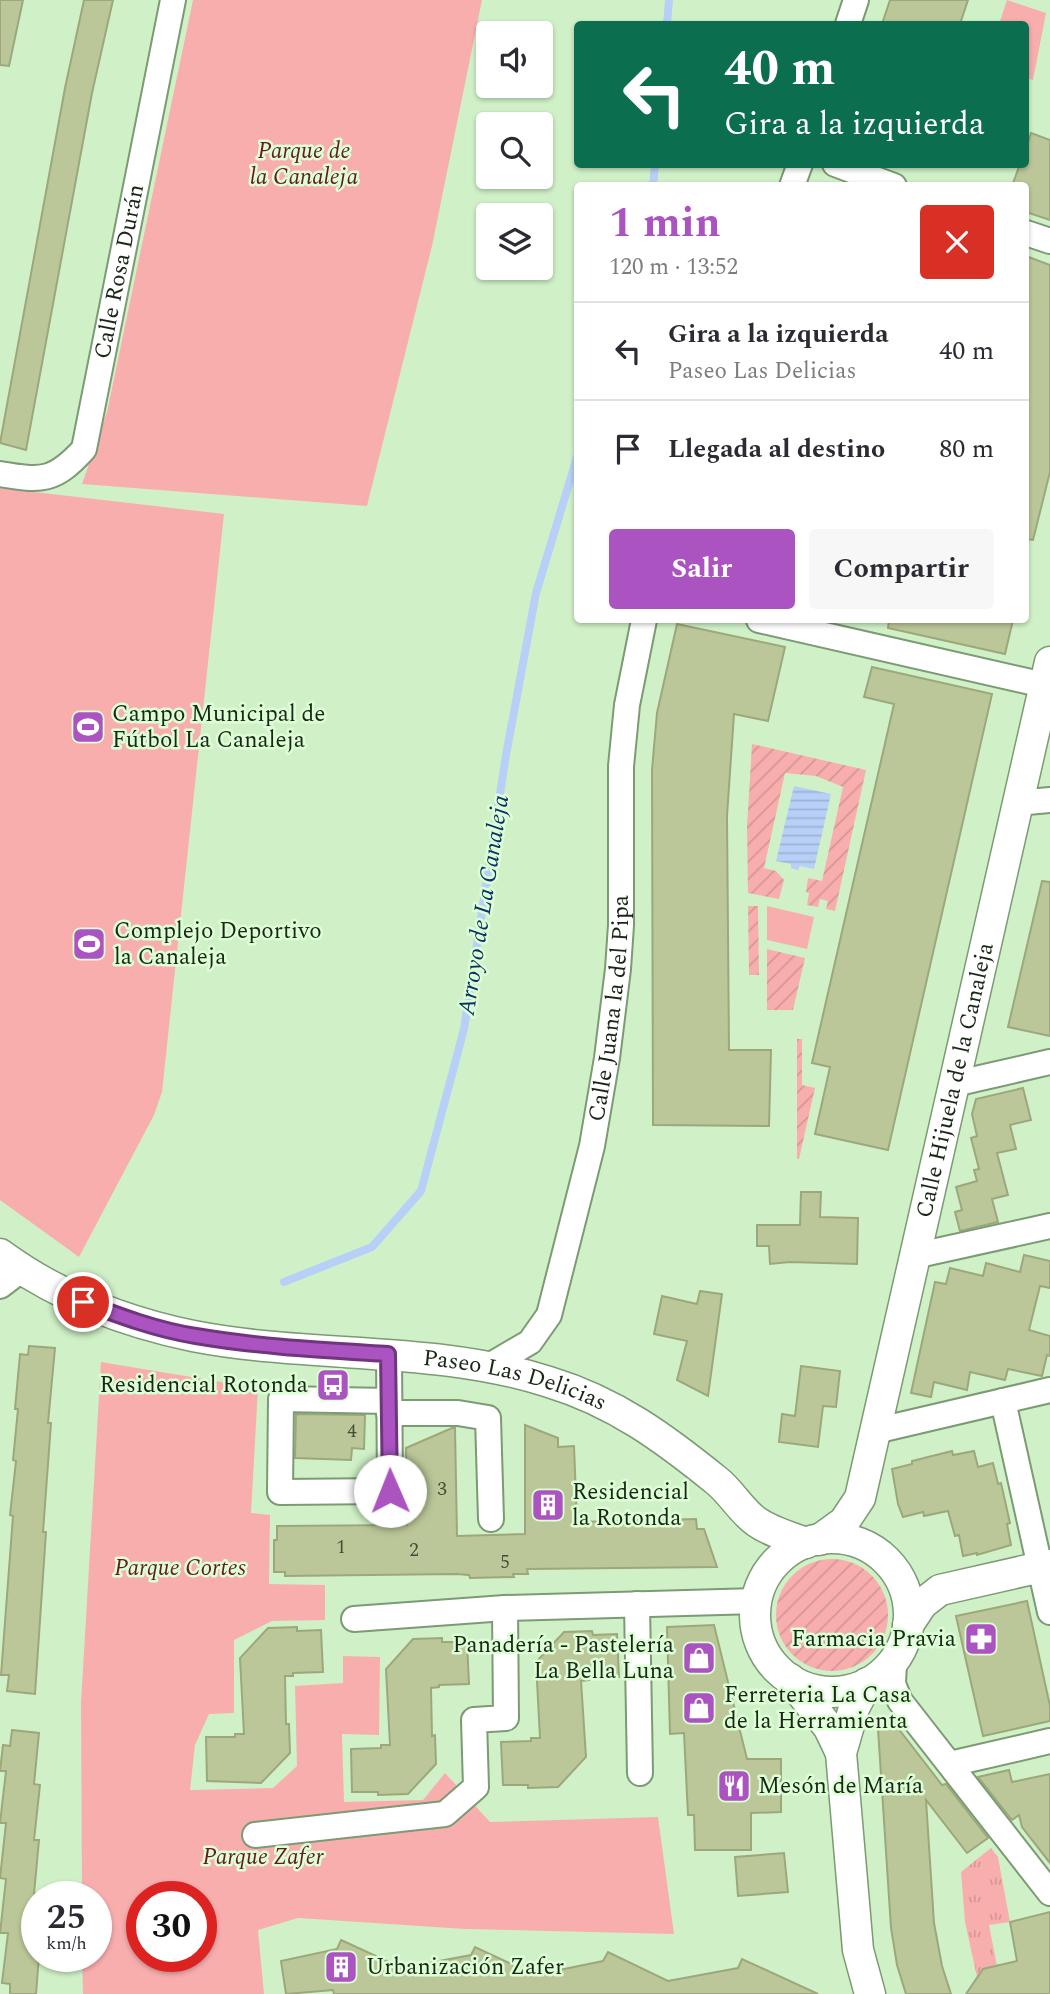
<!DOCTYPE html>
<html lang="es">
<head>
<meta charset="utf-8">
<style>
  :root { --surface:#fff; --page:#f7f7f7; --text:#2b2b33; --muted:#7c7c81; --line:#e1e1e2; --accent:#ab53c1 }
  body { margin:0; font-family:Spectral,serif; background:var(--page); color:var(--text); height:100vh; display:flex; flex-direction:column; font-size:26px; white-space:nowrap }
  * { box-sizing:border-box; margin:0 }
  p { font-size:23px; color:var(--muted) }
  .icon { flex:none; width:38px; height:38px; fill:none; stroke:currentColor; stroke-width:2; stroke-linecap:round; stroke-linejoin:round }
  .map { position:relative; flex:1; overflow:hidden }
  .side { position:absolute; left:574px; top:182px; width:455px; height:441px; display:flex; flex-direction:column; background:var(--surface); border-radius:7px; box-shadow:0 2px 5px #0004 }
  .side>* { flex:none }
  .guide { position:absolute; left:574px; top:21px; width:455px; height:147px; border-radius:7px; box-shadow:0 2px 5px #0004; background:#0b6e4f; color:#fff; overflow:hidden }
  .buttons { position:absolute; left:476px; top:21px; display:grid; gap:14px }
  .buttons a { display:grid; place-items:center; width:77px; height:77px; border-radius:7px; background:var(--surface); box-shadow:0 2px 5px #0004; font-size:35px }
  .speed { position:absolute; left:21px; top:1881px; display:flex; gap:14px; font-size:35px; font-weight:700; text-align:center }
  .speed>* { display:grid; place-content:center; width:91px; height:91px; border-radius:50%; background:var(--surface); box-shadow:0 2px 5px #0004; line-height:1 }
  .speed small { font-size:18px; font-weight:400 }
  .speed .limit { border:10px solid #d22; background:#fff; color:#111 }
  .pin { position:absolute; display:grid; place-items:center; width:60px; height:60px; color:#fff; margin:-30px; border:4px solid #fff; border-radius:50%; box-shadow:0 2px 7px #0007 }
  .me { position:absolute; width:77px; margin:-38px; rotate:359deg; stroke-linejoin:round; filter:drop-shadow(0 0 5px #0008) }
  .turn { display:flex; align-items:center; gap:24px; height:147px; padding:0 35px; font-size:32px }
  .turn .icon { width:91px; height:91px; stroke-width:2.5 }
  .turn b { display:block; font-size:49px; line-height:60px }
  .round { display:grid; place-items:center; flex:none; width:74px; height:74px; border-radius:7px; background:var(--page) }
  .summary { display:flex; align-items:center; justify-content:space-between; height:119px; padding:0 35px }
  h1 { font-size:42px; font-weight:700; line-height:52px; color:var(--accent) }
  .cta { display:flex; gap:14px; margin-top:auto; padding:14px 35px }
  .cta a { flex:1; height:80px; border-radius:7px; background:var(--accent); color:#fff; font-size:28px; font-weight:700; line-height:80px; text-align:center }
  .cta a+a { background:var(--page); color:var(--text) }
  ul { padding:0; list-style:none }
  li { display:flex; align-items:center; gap:21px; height:98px; padding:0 35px; border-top:2px solid var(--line) }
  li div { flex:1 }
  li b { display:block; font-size:26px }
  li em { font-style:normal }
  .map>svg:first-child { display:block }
  .grass { fill:url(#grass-tufts) }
  .park { fill:#f9aeae; fill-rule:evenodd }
  .garden { fill:url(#garden-furrows) }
  .water { fill:url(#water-rules) }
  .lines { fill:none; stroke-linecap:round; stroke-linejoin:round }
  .stream { stroke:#b8d0f7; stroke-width:8 }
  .building { fill:#bbc798; stroke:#9da87a; stroke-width:2 }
  .minor-casing { stroke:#7c9a74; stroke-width:28 }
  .tertiary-casing { stroke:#7c9a74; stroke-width:33 }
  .minor { stroke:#fff; stroke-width:24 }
  .tertiary { stroke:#fff; stroke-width:30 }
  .route-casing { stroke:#6f367d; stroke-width:18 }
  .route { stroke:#ab53c1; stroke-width:12 }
  .labels { text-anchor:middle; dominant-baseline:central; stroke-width:5; stroke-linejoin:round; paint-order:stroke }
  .number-label { font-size:19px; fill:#424e37 }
  .park-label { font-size:23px; font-style:italic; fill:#661921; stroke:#ddffd5 }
  .street-label { font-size:23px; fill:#1a2617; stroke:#ddffd5 }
  .poi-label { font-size:23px; fill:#1a2617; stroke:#ddffd5; text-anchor:start }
  .water-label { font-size:24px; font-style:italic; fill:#0a3069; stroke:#ddffd5 }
</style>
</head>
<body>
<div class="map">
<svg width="1050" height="1994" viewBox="0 0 1050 1994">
  <defs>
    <pattern id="grass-tufts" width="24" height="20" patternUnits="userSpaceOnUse" patternTransform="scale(1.75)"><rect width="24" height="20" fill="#f9aeae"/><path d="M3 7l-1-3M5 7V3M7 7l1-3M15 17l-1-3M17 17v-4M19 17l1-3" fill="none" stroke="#d59695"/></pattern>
    <pattern id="garden-furrows" width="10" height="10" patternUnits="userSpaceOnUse" patternTransform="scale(1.75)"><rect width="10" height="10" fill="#f9aeae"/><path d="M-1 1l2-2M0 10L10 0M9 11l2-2" fill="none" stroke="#d59695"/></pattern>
    <pattern id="water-rules" width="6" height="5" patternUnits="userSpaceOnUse" patternTransform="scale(1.75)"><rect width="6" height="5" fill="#b8d0f7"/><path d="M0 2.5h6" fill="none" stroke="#9eb2d3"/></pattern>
  </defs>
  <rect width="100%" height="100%" fill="#d0f1c8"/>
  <!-- grass -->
  <polygon class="grass" points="991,1848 998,1857 1010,1922 989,1925 997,1966 983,1969 977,1977 965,1922 961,1872"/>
  <!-- park -->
  <g class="park">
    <polygon points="193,0 482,0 432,246 367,506 82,484 107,412"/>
    <polygon points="1007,0 1046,13 1033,80 1026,78 1026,24 999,24"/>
    <polygon points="0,488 224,514 162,1092 154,1115 79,1257 0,1200"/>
    <polygon points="767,906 814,917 807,949 767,940"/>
    <path d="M101,1362L258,1388L251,1513L270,1515L269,1584L325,1585V1620L272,1621L234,1640V1713L209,1714L195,1745L190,1790L273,1788L297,1766L295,1686L343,1683V1656L380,1657L379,1735L342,1734L344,1802L423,1800L445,1773L490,1822L658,1817L674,1934L465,1929L298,1918L258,1930L264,1994H83L82,1957L96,1956V1897H82L81,1703ZM142,1897H201V1956H142Z"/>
  </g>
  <!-- garden -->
  <g class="garden">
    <polygon points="752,744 866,770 835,911 826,909 828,901 820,899 818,907 807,905 809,893 806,892 808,878 822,881 843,787 816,776 785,773 764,868 776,871 784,880 779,899 748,893 747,827"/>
    <polygon points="748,906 758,906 759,975 749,975"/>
    <polygon points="767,949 805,958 793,1010 767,1010"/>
    <polygon points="797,1039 802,1039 802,1085 815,1088 799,1159 797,1159"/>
    <circle cx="832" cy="1615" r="56"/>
  </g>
  <!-- water -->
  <polygon class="water" points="794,786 831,794 814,869 800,866 798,870 791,868 791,864 776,861"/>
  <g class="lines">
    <!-- stream -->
    <g class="stream">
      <polyline points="667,24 669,0"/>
      <polyline points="653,186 655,164"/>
      <polyline points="284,1282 372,1247 421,1191 464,1029 506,755 536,593 578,454"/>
    </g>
  </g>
  <!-- building -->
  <g class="building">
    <polygon points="0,0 23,0 9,66 0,65"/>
    <polygon points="84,0 113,0 92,93 26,450 0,443 65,88"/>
    <polygon points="890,0 968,0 960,24 882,24"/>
    <polygon points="1031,133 1050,140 1050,220 1026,212 1026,186 1012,186 1020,164 1026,164 1026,149"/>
    <polygon points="1026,256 1050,265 1050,472 1033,540 1026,539"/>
    <polygon points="889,620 1013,620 1005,654 888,628"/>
    <polygon points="677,624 785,647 768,721 734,714 727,816 729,1050 771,1050 769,1126 653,1125 652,770 657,713"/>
    <polygon points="872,667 992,694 888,1150 815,1134 830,1067 812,1063 894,704 864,697"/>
    <polygon points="1042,881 1050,882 1050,1036 1008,1027"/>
    <polygon points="1023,1088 1031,1120 1010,1125 1016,1149 997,1153 1008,1195 992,1199 998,1222 960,1231 955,1212 962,1210 956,1187 977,1181 974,1170 979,1169 971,1138 977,1136 972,1114 976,1099"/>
    <polygon points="801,1192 821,1192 820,1217 858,1218 857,1264 790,1262 770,1264 769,1246 757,1246 757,1225 800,1225"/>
    <polygon points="1024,1255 1050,1261 1050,1288 1040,1286 1029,1330 1050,1336 1050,1356 1047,1355 1042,1376 1008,1369 1005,1380 970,1372 967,1390 934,1382 931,1397 911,1393 935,1282 946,1284 950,1268 983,1276 986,1263 1020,1272"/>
    <polygon points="700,1291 722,1294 708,1396 677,1380 687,1341 654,1334 662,1296 697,1304"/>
    <polygon points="29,1346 55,1348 48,1423 51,1423 43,1532 46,1532 35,1694 7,1691 9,1675 1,1675 13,1516 10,1515 16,1461 13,1460 18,1409 15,1409 20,1354 28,1355"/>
    <polygon points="801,1366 840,1371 836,1407 823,1406 818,1447 779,1442 782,1414 795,1416"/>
    <polygon points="296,1414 365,1415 364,1449 352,1448 351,1460 295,1458"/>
    <polygon points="525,1425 558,1438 558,1447 574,1446 577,1522 696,1519 697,1529 704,1529 717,1567 527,1569 528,1574 513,1574 514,1577 470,1578 469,1575 456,1574 285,1576 285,1572 274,1572 274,1540 277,1540 277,1526 407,1525 406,1448 452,1428 455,1428 457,1536 525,1534"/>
    <polygon points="952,1451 953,1455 974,1451 978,1467 993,1463 998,1484 1001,1483 1010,1523 1007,1524 1011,1545 977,1555 977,1553 963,1556 959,1535 955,1536 948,1511 924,1516 923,1512 903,1517 898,1504 892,1469 912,1464 912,1461"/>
    <polygon points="1027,1601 1050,1706 1050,1721 983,1736 956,1616"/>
    <polygon points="714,1625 747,1759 781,1759 781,1812 751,1813 751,1850 695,1850 694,1815 688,1815 684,1733 670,1734 667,1627"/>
    <polygon points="297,1627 297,1631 321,1630 323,1672 293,1673 293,1676 285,1676 286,1724 289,1724 290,1753 261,1783 207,1781 206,1737 235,1737 235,1734 244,1734 240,1658 268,1628"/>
    <polygon points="592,1631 593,1635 617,1634 619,1677 589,1677 589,1680 581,1681 586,1757 558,1787 528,1788 528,1785 503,1785 501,1742 531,1741 531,1738 540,1738 536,1662 564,1632"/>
    <polygon points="442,1638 442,1642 467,1642 469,1684 439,1685 439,1687 431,1688 432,1736 435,1735 436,1764 408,1794 378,1795 378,1792 352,1792 351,1749 381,1748 381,1745 390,1745 386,1669 413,1639"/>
    <polygon points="891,1719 942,1785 946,1784 988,1838 967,1853 926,1800 934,1923 942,1966 951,1994 906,1994 897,1965 891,1928 878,1729"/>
    <polygon points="12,1730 39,1733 34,1784 40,1785 34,1840 39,1840 34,1894 37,1894 35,1946 37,1946 37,1956 39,1956 36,1994 10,1994 10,1984 2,1983 8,1933 0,1933 6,1879 0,1878 6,1823 0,1823 6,1771 0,1771 3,1745 10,1746"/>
    <polygon points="1009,1770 1012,1782 1050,1774 1050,1863 1022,1827 1019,1815 1012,1820 978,1777"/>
    <polygon points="784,1853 788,1892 738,1896 735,1857"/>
    <polygon points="1050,1912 1050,1994 966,1994 983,1969 1017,1961 1010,1922"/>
    <polygon points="341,1940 402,1968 471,1955 475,1947 535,1975 603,1961 608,1952 668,1981 738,1968 742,1959 818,1994 334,1994 333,1990 286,1994 281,1961 337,1949"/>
  </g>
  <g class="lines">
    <defs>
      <g id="minor">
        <polyline points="848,24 856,0"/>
        <polyline points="835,164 894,186"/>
        <polyline points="792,186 800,164"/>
        <polyline points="1026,233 1050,241"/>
        <path id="s1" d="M0,474C42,481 54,482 84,449L173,0"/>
        <polyline points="759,620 1044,685"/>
        <polyline points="1017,803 1050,800"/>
        <polyline points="954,1084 1050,1062"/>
        <polyline points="914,1256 1050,1226"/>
        <polyline points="0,1286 21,1270"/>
        <polyline points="389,1354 390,1491 280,1492 281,1399 389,1401"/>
        <path id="s2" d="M489,1366L530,1342L549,1315L592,1146L607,1058L618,969L621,925V766L627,705L644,620"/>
        <polyline points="1003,1401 1050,1612"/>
        <polyline points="389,1413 458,1413 488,1418 491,1519"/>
        <polyline points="875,1431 1050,1390"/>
        <polyline points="637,1604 640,1773"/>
        <polyline points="354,1619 505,1608 757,1601"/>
        <polyline points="894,1661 893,1684 900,1701 1050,1893"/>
        <polyline points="950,1764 1050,1741"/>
        <polyline points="255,1835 445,1814 476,1787 474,1720 506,1718 505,1608"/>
      </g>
      <g id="tertiary">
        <path id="s3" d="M0,1254C57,1296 125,1322 193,1336C311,1359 434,1345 549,1382C615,1402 664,1438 717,1481C731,1492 742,1512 757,1522C771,1532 790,1537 806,1543"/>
        <circle cx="832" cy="1615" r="77"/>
        <path id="s4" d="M819,1540L844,1522L860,1498L1050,662"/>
        <polyline points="908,1625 922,1604 940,1590 1050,1565"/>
        <polyline points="790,1679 829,1728 841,1753"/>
        <polyline points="867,1683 854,1708 841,1753 858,1950 870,1994"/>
      </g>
    </defs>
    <!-- minor casing -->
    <use href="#minor" class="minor-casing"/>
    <!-- tertiary casing -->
    <use href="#tertiary" class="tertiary-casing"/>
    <!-- minor -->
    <use href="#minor" class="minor"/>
    <!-- tertiary -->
    <use href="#tertiary" class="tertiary"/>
  </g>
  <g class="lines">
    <defs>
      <path id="route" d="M83,1302C120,1316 157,1330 196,1336C260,1347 324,1350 388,1354L390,1491"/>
    </defs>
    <!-- route casing -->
    <use href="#route" class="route-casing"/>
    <!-- route -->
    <use href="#route" class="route"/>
  </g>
  <!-- icons -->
  <defs>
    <symbol id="stadium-square" viewBox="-11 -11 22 22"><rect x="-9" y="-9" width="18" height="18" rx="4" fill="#ab53c1" stroke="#ddffd5"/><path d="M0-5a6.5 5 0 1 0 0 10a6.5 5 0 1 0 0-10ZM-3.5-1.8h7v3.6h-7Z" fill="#fff"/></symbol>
    <symbol id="bus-square" viewBox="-11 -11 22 22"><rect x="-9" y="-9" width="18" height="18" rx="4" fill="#ab53c1" stroke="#ddffd5"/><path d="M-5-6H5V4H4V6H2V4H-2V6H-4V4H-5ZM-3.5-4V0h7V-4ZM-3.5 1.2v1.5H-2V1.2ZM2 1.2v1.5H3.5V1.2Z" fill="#fff"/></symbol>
    <symbol id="building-square" viewBox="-11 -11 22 22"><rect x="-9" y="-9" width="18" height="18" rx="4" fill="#ab53c1" stroke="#ddffd5"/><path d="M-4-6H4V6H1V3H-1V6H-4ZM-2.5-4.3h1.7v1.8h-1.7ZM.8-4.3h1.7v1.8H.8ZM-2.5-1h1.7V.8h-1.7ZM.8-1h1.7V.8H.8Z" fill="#fff"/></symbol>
    <symbol id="pharmacy-square" viewBox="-11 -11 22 22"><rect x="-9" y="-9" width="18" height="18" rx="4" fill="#ab53c1" stroke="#ddffd5"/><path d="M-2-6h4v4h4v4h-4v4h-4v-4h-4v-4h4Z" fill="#fff"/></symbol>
    <symbol id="shop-square" viewBox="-11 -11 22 22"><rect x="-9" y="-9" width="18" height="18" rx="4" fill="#ab53c1" stroke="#ddffd5"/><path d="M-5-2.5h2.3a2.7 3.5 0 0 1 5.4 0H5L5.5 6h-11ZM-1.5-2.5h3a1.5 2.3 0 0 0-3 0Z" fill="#fff"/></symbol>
    <symbol id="restaurant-square" viewBox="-11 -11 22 22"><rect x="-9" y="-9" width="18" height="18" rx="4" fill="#ab53c1" stroke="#ddffd5"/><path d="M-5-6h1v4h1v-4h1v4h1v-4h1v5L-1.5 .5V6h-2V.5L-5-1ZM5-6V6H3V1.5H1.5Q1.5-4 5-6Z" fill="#fff"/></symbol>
  </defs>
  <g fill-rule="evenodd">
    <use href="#stadium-square" x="69" y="708" width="38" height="38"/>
    <use href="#stadium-square" x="70" y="925" width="38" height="38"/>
    <use href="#bus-square" x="314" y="1366" width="38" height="38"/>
    <use href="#building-square" x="529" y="1486" width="38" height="38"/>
    <use href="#pharmacy-square" x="962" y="1620" width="38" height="38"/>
    <use href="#shop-square" x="680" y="1639" width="38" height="38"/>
    <use href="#shop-square" x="680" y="1689" width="38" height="38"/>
    <use href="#restaurant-square" x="715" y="1767" width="38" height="38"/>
    <use href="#building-square" x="322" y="1948" width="38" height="38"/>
  </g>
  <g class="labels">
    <!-- number labels -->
    <g class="number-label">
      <text x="352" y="1431">4</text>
      <text x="442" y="1489">3</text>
      <text x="341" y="1547">1</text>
      <text x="414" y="1550">2</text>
      <text x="505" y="1562">5</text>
    </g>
    <!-- park labels -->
    <g class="park-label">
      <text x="304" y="151">Parque de<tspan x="304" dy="26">la Canaleja</tspan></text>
      <text x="180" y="1568">Parque Cortes</text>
      <text x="263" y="1857">Parque Zafer</text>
    </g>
    <!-- street labels -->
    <g class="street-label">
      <text stroke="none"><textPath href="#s1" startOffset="275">Calle Rosa Durán</textPath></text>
      <text stroke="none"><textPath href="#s2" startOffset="394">Calle Juana la del Pipa</textPath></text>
      <text stroke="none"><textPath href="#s4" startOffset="488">Calle Hijuela de la Canaleja</textPath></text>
      <text stroke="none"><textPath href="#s3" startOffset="537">Paseo Las Delicias</textPath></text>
    </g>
    <!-- poi labels -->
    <g class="poi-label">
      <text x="112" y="714">Campo Municipal de<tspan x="112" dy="26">Fútbol La Canaleja</tspan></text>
      <text x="114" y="931">Complejo Deportivo<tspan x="114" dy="26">la Canaleja</tspan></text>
      <text x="308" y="1385" text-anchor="end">Residencial Rotonda</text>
      <text x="572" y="1492">Residencial<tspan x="572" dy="26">la Rotonda</tspan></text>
      <text x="956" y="1639" text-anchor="end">Farmacia Pravia</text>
      <text x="674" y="1645" text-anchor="end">Panadería - Pastelería<tspan x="674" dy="26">La Bella Luna</tspan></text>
      <text x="724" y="1695">Ferreteria La Casa<tspan x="724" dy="26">de la Herramienta</tspan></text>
      <text x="758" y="1786">Mesón de María</text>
      <text x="366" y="1967">Urbanización Zafer</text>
    </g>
    <!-- water labels -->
    <g class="water-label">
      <text transform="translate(484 905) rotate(-81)">Arroyo de La Canaleja</text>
    </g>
  </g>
</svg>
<div class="buttons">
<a><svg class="icon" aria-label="sound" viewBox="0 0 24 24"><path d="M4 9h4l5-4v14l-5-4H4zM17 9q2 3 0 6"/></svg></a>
<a><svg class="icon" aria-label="search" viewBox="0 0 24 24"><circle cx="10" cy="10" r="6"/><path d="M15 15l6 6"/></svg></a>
<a><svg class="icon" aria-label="layers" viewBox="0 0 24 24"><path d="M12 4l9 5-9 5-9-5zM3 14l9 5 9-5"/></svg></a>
</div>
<div class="speed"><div>25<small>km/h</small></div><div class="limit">30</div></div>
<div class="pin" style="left:83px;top:1302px;background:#d93025"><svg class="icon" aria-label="arrive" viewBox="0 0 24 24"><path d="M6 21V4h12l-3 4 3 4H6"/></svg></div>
<svg class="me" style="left:390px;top:1491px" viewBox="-20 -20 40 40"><circle r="19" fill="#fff"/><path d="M0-13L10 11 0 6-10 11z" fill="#ab53c1"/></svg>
<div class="guide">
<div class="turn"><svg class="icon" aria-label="left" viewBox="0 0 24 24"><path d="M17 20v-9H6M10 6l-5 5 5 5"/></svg><div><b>40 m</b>Gira a la izquierda</div></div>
</div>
<section class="side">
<div class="summary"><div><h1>1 min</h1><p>120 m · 13:52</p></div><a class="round" style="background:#d93025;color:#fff"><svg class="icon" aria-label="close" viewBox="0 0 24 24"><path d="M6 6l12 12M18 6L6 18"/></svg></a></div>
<ul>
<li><svg class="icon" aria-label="left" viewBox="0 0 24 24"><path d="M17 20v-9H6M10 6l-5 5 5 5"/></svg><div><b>Gira a la izquierda</b><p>Paseo Las Delicias</p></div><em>40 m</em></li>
<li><svg class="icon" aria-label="arrive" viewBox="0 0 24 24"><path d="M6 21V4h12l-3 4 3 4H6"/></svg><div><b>Llegada al destino</b></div><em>80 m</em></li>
</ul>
<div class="cta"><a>Salir</a><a>Compartir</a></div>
</section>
</div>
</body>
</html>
